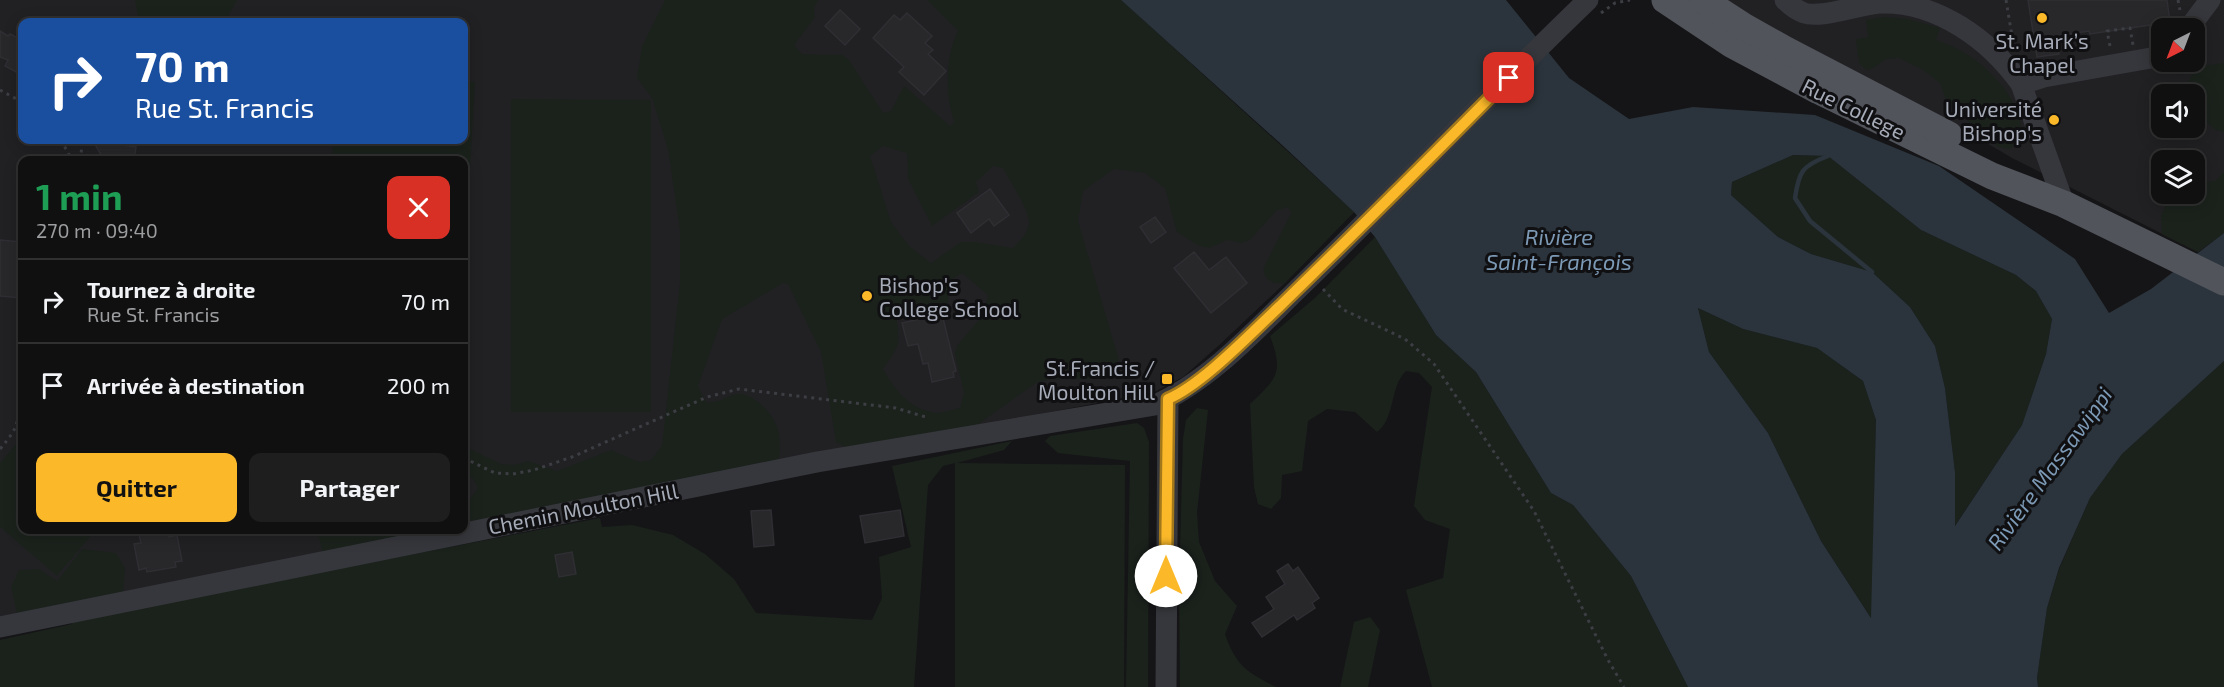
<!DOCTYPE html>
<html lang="fr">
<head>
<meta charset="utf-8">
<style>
  :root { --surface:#101011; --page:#1e1e1f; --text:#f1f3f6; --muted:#9c9d9f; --line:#303031; --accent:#fbb92a }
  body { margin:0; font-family:"Exo 2",sans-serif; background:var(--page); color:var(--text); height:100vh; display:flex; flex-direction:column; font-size:22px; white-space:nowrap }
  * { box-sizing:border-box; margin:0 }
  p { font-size:20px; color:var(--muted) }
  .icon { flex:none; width:33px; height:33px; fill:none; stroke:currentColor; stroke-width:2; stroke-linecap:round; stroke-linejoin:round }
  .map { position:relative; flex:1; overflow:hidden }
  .sheet { position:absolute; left:18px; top:156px; width:450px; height:378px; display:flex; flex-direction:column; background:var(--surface); border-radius:12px; box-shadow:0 3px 15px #0003,0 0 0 2px var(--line) }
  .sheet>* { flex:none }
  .hud { position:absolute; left:18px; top:18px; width:450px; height:126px; border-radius:12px; box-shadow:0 3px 15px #0003,0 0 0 2px var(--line); background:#1a4fa0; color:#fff; overflow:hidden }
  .needle { width:39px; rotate:222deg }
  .fabs { position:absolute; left:2151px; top:18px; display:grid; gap:12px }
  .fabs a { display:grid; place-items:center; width:54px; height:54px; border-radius:12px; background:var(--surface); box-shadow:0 3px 15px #0003,0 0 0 2px var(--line); font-size:30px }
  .pin { position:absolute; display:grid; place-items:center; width:51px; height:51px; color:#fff; margin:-26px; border-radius:12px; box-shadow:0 3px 9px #0006 }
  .me { position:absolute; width:66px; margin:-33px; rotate:0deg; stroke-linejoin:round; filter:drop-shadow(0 0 4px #0008) }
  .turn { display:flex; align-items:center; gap:21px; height:126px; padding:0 18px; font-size:27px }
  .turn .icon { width:78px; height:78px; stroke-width:2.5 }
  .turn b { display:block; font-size:42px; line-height:51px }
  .round { display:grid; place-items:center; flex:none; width:63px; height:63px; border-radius:12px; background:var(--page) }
  .overview { display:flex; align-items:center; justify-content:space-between; height:102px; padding:0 18px }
  h1 { font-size:36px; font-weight:700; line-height:45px; color:#1e9e55 }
  .action { display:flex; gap:12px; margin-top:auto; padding:12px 18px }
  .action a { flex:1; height:69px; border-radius:12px; background:var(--accent); color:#111; font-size:24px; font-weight:700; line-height:69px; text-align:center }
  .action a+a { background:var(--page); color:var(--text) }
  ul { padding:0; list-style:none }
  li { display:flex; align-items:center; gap:18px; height:84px; padding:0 18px; border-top:2px solid var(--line) }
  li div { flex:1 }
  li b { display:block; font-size:22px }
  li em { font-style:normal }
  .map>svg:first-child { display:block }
  .built { fill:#212124; fill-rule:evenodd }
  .green { fill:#1b221c; fill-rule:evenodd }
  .water { fill:#2b343c; fill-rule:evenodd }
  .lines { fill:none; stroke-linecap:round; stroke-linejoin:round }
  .stream { stroke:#2b343c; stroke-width:4.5 }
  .building { fill:#28282b; stroke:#2f2f33; stroke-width:1.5 }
  .path { stroke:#3c3e43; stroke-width:3; stroke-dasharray:3 4.5; stroke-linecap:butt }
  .minor { stroke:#36373c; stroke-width:21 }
  .major { stroke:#52545c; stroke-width:27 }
  .route-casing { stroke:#a3781b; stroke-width:15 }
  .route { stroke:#fbb92a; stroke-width:10 }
  .poi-dot { fill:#fbb92a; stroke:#101012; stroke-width:2 }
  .labels { text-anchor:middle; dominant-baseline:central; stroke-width:6; stroke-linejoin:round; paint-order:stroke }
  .poi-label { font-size:21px; fill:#a6abb8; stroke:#101012; text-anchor:end }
  .street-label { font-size:21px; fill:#a6abb8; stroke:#101012 }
  .water-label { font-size:22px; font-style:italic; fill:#7c99b5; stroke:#101012 }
</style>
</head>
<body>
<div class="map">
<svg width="2224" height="687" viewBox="0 0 2224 687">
  <rect width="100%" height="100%" fill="#151517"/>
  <!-- built -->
  <g class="built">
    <path d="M0,0H1121L1354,212L1284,284L1217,347L1183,377L1154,392L464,526V160H22V530H444L0,617ZM22,22H464V140H22Z"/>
    <path d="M1724,0H2224V233L2198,252L2012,158L1934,112L1802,45ZM2162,28H2194V62H2162ZM2162,94H2194V128H2162ZM2162,160H2194V194H2162Z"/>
  </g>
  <!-- green -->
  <g class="green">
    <polygon points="135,0 237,0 225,22 139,22"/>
    <path d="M665,0H818L814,8L815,17L794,45L802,54L842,55L849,60L883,113L891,111L904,86L950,126L954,122C945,94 945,57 958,31L927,0H1121L1354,212L1284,284L1274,283L1266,278L1263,269L1291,213L1288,207L1276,211L1251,239L1242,243L1227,240L1209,248L1199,246L1177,232L1165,188L1145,173L1114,169L1083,191L1078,221L1119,360C1093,393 1069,371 1036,383L977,425L847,448L836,442L821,352L788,284L783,283L722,319L698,386L706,402C718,404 727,395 739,394C754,394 773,413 777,427C781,438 780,448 779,460L464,523V499H470L478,488L473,479L464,473V446L501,464L514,465L528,461L557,471L611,450L639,462L651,460L662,446L680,282V230L668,149L652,98L637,78L642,46ZM883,146L907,153L908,179L932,226L979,192L976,182L993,166L1003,168C1010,181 1029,210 1029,223C1028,233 1020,241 1013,248L975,242H961L931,263L909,246L891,222L870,156ZM962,273L988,295L983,315L957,346L955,354L964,393L960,408C953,409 943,413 937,413C910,410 895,390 883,369C900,345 901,344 896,316L948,304L949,281Z"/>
    <path d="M1885,17L1908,19L1940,28L1936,40C1973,52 2010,82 2020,121C2022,127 2020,134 2020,140L2010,149L1998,147L1947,103L1940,83L1923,70L1899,58L1886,59L1872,69L1866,70L1859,63L1856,39L1868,37L1866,20Z"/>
    <polygon points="2224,63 2224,132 2216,130 2195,113 2194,94 2188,94 2187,85 2195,67"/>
    <polygon points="464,81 475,82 464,273 464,160 332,160 333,140 464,140"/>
    <polygon points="511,99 651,100 651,412 511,412"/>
    <polygon points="1793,155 1828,156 1921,230 2016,275 2036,291 2052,319 2046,354 2022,425 1954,527 1955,472 1945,388 1935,346 1910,307 1872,272 1811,254 1778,237 1731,195 1732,182"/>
    <polygon points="2224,172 2224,233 2198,252 2162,234 2161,215 2172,194 2194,194 2195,183 2215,181"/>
    <path d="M1375,237L1436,335L1476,372L1551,493L1573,505L1631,576L1688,687H1432L1406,590L1443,578L1450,529L1425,520L1414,506L1432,387L1419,373L1406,371C1389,387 1396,418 1377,432L1355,412L1327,409L1308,421L1302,471L1282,475L1281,498L1271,509L1258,504L1254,487L1250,404C1277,378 1284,373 1270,336L1316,297Z"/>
    <polygon points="1698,308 1743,329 1817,348 1863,381 1876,420 1872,619 1821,541 1768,433 1709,352"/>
    <polygon points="2224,361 2224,687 2038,687 2037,678 2047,608 2059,569 2090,498 2122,454"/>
    <path d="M1197,408L1208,410L1197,513L1199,542L1215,581L1237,606L1225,634C1236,666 1247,672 1276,687H1180L1179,585L1183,439L1186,420Z"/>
    <polygon points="1137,423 1144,428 1149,442 1148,687 1126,687 1130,461 1058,453 1045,441 1050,436"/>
    <polygon points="22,437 22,530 96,530 57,576 0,527 0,463"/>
    <polygon points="1012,441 1004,450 957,463 1125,465 1124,687 955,687 955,463 943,466 928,485 914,687 0,687 0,640 72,624 72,620 600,518 602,527 632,525 673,535 705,554 734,579 756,613 872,620 882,598 879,557 911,547 892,466"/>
    <polygon points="317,530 435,530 323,553"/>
    <polygon points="82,549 116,553 125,568 123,593 17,614 11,587 19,570 39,569 57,581"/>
    <polygon points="1370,617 1380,630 1368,687 1340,687 1354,622"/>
  </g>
  <!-- water -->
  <path class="water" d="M1121,0H1506L1569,78L1629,119L1693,107L1815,115L1939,166L2075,259L2109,313L2151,289L2224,233V361L2122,454L2090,498L2059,568L2047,608L2037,678L2038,687H1688L1631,576L1573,505L1551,493L1476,372L1436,335L1375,237L1354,212L1281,144ZM1793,155L1828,156L1921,230L2016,275L2036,291L2052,319L2046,354L2022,425L1955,526V472L1945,388L1935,346L1910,307L1872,272L1811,254L1778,237L1731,195L1732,182ZM1698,308L1743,329L1817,348L1863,381L1876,420L1871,618L1821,541L1768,433L1709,352Z"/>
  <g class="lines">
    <!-- stream -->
    <path class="stream" d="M1828,156C1802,166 1799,171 1795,198L1810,221L1872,272"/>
  </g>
  <!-- building -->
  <g class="building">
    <polygon points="2028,0 2167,0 2170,22 2090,34 2089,31 2056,36 2059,54 2037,57"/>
    <polygon points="840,10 860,29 845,45 825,26"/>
    <polygon points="907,13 932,36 925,43 933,50 928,54 946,71 924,95 899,72 904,67 873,38 894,15 900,20"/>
    <polygon points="0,31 8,36 10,34 22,40 22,75 5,66 8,60 0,57"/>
    <polygon points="93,141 136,147 134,160 104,160"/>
    <polygon points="990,189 1009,215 994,226 989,219 971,233 957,213"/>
    <polygon points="1155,217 1166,232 1151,243 1140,227"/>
    <polygon points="0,240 22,242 22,298 0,296"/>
    <polygon points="1194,252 1209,270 1226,257 1247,283 1211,313 1174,268"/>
    <polygon points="942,314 956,371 953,372 954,377 932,382 928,363 923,364 918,344 908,346 902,323"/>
    <polygon points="771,510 774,545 754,547 751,511"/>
    <polygon points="900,510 904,536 865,543 860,516"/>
    <polygon points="138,530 168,530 169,537 177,535 182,561 175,562 176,567 147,572 146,568 139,570 134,544 141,543"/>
    <polygon points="572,552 576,574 559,577 555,555"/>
    <polygon points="1288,564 1293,571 1298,567 1319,598 1312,603 1315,608 1297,620 1294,615 1262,637 1252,623 1274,609 1266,597 1285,584 1277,571"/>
  </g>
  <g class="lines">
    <!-- path -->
    <g class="path">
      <polyline points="2006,0 2014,48"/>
      <polyline points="2178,0 2180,10"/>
      <polyline points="1601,13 1615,3 1630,0"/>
      <polyline points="2110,46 2107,31 2130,28 2133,45"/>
      <polyline points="0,90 22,102"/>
      <polyline points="61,140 72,160"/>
      <polyline points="80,160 83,140"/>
      <polyline points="1323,289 1342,309 1405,339 1434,364 1534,511 1608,660 1624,687"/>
      <path d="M0,449C20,425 18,424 18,394"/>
      <polyline points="464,458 495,473 513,474 534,470 572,457 707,397 739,389 896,408 929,418"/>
    </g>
    <!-- minor -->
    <g class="minor">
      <path d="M1785,0C1790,5 1796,10 1804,13C1821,19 1860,4 1880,3C1937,1 1990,40 2021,84L2064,204"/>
      <polyline points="2189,28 2210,0"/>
      <polyline points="2021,84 2044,77 2162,56"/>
      <path d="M0,627L817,462L1155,405C1212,380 1260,325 1305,282C1400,189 1492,92 1588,0"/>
      <polyline points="1166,687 1168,399"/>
    </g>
    <!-- major -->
    <g class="major">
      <polyline points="1665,0 1731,44 1819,91 1992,176 2064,204 2224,282"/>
      <polyline points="1703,0 1745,27 1786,50 1949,135"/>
    </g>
  </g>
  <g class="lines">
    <defs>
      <path id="route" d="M1166,576L1168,399C1203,384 1251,333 1280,306C1357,231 1433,155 1509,78"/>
    </defs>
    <!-- route casing -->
    <use href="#route" class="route-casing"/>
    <!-- route -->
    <use href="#route" class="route"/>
  </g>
  <!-- markers -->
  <g class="poi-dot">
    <circle cx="2042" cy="18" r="6"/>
    <circle cx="2054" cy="120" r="6"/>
    <circle cx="867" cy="296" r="6"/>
    <rect x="1161" y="373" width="12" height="12" rx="3"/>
  </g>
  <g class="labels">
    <!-- poi labels -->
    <g class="poi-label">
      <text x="2042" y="40" text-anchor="middle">St. Mark’s<tspan x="2042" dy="24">Chapel</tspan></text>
      <text x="2042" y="108">Université<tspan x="2042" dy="24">Bishop's</tspan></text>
      <text x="879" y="284" text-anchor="start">Bishop's<tspan x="879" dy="24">College School</tspan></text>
      <text x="1155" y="367">St.Francis /<tspan x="1155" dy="24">Moulton Hill</tspan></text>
    </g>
    <!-- street labels -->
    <g class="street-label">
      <text transform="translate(1854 108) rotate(26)">Rue College</text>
      <text transform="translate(583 508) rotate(-11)">Chemin Moulton Hill</text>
    </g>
    <!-- water labels -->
    <g class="water-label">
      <text x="1559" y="236">Rivière<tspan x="1559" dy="25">Saint-François</tspan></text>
      <text transform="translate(2049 468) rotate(-54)">Rivière Massawippi</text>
    </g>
  </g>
</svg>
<div class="fabs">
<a><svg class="needle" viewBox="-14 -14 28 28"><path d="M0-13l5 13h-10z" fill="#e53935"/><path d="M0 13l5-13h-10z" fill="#9c9d9f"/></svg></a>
<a><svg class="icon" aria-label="sound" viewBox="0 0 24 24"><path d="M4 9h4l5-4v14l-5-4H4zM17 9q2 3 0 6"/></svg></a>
<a><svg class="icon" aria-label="layers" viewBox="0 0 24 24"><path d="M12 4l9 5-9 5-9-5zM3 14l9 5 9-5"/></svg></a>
</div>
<div class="pin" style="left:1509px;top:78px;background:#d93025"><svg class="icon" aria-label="arrive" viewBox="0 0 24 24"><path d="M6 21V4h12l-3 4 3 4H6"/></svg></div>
<svg class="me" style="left:1166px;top:576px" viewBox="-20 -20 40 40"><circle r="19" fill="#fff"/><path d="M0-13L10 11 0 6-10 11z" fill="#fbb92a"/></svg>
<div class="hud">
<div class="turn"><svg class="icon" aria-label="right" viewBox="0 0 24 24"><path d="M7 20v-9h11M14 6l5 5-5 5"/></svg><div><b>70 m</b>Rue St. Francis</div></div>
</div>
<section class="sheet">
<div class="overview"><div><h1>1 min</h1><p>270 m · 09:40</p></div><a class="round" style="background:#d93025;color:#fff"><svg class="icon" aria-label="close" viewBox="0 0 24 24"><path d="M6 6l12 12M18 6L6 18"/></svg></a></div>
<ul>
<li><svg class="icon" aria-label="right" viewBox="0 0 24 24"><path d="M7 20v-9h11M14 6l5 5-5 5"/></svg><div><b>Tournez à droite</b><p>Rue St. Francis</p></div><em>70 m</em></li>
<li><svg class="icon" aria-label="arrive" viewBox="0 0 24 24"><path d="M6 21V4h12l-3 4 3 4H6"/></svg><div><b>Arrivée à destination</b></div><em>200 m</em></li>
</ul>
<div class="action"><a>Quitter</a><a>Partager</a></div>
</section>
</div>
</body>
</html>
